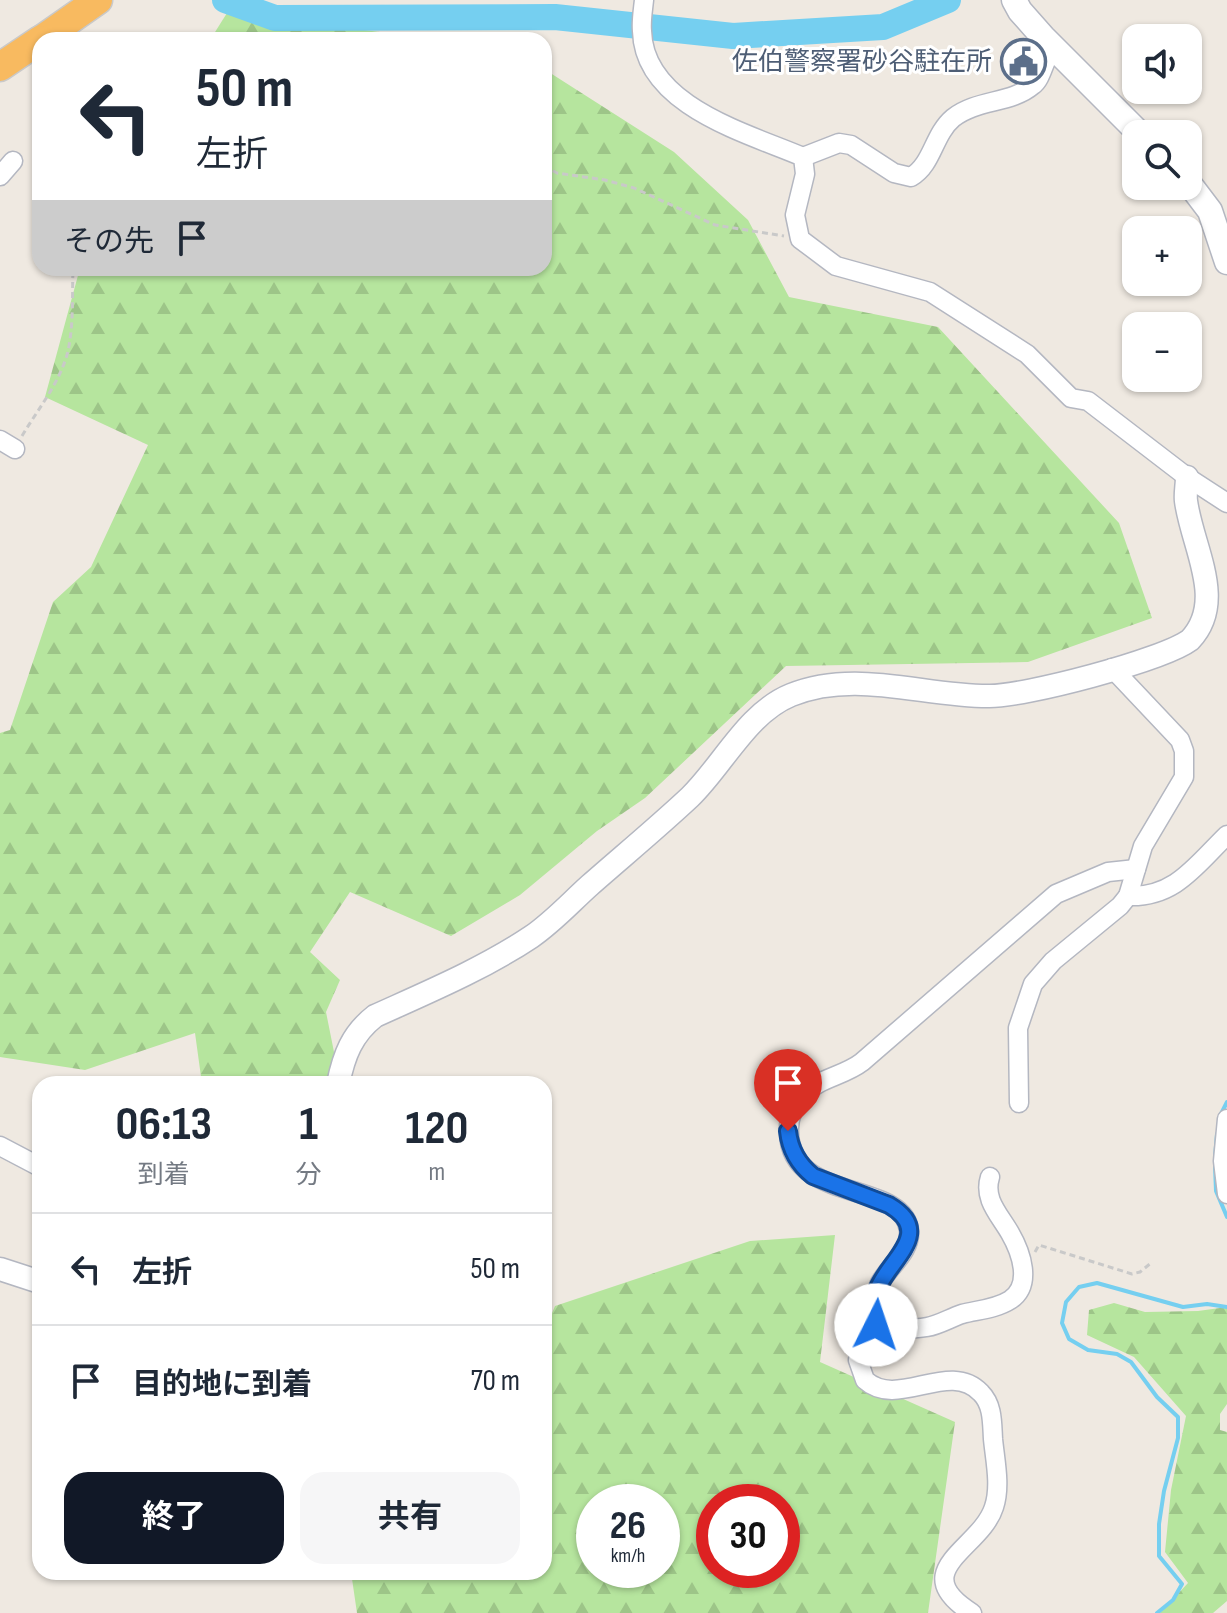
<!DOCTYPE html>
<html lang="ja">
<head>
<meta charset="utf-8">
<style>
  :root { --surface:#fff; --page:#f6f6f7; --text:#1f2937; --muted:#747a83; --line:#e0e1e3; --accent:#111827 }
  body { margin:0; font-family:"Sofia Sans Condensed","Noto Sans JP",sans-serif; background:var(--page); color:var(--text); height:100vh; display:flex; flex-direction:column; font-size:30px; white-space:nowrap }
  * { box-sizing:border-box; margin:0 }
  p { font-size:26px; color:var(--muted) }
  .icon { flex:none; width:44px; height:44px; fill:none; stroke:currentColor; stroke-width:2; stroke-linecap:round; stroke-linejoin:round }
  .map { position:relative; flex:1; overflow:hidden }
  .drawer { position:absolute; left:32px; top:1076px; width:520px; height:504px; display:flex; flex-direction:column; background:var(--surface); border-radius:24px; box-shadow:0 2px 6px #0004 }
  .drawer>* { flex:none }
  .guide { position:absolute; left:32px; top:32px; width:520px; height:244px; border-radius:24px; box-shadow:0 2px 6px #0004; background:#fff; color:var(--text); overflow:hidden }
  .tools { position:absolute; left:1122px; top:24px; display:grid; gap:16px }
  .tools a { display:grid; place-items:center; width:80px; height:80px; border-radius:16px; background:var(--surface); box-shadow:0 2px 6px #0004; font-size:40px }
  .speed { position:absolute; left:576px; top:1484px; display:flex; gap:16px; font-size:40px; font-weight:700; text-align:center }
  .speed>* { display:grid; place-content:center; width:104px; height:104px; border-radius:50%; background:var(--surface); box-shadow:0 2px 6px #0004; line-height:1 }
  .speed small { font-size:20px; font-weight:400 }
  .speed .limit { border:12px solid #d22; background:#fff; color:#111 }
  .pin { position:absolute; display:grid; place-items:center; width:68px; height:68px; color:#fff; margin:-82px -34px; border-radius:50% 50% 50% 0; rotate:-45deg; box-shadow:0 0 8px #0007 }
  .pin .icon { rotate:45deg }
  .me { position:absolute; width:88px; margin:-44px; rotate:4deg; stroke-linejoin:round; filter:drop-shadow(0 0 6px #0008) }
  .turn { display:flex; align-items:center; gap:28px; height:168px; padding:0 32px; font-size:36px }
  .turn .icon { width:104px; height:104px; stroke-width:2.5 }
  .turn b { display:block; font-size:56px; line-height:68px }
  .then { display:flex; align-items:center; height:76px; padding:0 32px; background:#0003; gap:16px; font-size:30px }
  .eta { display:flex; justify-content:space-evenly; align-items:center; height:136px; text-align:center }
  .eta b { font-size:48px; font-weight:700; line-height:56px }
  .button { display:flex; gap:16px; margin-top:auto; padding:16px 32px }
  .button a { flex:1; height:92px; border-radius:24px; background:var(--accent); color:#fff; font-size:32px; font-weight:700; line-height:92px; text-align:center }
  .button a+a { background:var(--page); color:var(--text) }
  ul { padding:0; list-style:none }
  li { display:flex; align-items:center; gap:24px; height:112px; padding:0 32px; border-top:2px solid var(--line) }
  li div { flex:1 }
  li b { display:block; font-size:30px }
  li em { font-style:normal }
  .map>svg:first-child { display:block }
  .forest { fill:url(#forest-firs); fill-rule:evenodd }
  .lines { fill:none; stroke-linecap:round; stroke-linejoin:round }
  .stream { stroke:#75cff0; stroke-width:4 }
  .river { stroke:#75cff0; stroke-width:26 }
  .minor-casing { stroke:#b4b7c1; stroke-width:21 }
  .tertiary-casing { stroke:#b4b7c1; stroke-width:25 }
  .secondary-casing { stroke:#b4b7c1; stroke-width:27 }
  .trunk-casing { stroke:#c9c9c9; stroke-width:31 }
  .path { stroke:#c9c9c9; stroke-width:3; stroke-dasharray:6 4; stroke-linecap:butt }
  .minor { stroke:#fff; stroke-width:18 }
  .tertiary { stroke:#fff; stroke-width:22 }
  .secondary { stroke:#fff; stroke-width:24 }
  .trunk { stroke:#f8ba60; stroke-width:28 }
  .route-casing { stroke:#114b97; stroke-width:20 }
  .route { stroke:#1a73e8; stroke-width:14 }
  .labels { text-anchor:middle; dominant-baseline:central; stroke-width:6; stroke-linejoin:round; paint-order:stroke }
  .service-label { font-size:26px; fill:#4e5e75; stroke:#fff; text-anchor:end }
</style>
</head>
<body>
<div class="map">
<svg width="1227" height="1613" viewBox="0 0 1227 1613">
  <defs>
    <pattern id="forest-firs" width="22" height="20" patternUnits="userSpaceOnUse" patternTransform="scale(2)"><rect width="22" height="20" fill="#b6e59e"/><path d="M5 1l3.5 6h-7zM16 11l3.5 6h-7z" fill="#9dc588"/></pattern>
  </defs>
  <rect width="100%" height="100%" fill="#efe9e1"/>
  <!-- forest -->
  <g class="forest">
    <polygon points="227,13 444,40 210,40"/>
    <polygon points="544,69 674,152 748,220 789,297 938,327 1119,523 1152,618 1028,662 786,666 645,798 597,831 520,895 451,936 350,892 310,952 340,980 326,1012 335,1057 325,1084 202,1084 195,1033 85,1070 0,1057 0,733 10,730 53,602 91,567 148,445 45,397 80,268 544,268"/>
    <path d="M835,1235L820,1362L955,1422L928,1613H357L351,1572H544V1332L555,1306L750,1241ZM594,1502H662V1570H594ZM714,1502H782V1570H714Z"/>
    <polygon points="1114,1303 1145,1312 1198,1311 1227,1307 1227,1404 1220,1414 1220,1430 1227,1432 1227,1601 1213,1613 1160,1613 1188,1583 1165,1552 1171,1490 1186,1416 1134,1357 1087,1335 1089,1310"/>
  </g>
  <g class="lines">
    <!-- stream -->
    <g class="stream">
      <polyline points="1221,1114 1227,1102"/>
      <polyline points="1215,1157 1217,1134"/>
      <polyline points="1215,1166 1216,1191 1227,1217"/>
      <polyline points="1157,1613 1173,1600 1182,1584 1159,1556 1159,1524 1164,1491 1178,1438 1178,1417 1157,1397 1131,1362 1117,1354 1088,1350 1069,1339 1062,1323 1066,1302 1079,1287 1097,1283 1183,1307 1207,1304 1227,1307"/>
    </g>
    <!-- river -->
    <polyline class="river" points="225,0 275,18 555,17 733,36 883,27 948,0"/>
    <defs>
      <g id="minor">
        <path d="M644,0C643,10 641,21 642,31C644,106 747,133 803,157L805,174L795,215L800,239L836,266L930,292L1027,354L1071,398L1088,401L1187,477L1227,503"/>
        <path d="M803,157L839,143L851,145L894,173L911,177C933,164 933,135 953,118C977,99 1011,104 1033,85C1042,79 1044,59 1053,48"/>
        <polyline points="0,176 13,161"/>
        <polyline points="0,440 15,449"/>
        <path d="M1128,896C1175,898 1196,865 1227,835"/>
        <polyline points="1019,1103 1018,1028 1033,984 1053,961 1120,906 1128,896 1143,846 1184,777 1184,751 1180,740 1112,668"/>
        <polyline points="1227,1119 1223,1161 1227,1194"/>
        <polyline points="0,1146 40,1167"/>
        <path d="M874,1331C880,1316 871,1301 880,1283C889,1266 911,1252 909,1230C903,1180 791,1204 789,1133C788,1119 794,1105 804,1094C819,1078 844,1076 862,1062L1056,894L1108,872L1136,869"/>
        <path d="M972,1613C904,1570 981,1549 994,1507C1001,1486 995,1460 993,1439C992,1423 993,1405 981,1393C949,1359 898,1410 865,1380L858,1360L865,1341L877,1329C893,1328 911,1330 927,1327C939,1325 950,1318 962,1314C977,1310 996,1309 1010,1300C1033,1285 1021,1252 1010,1233C999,1214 983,1199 990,1177"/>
      </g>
      <g id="tertiary">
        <path d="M338,1084C344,1055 352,1034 375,1016C428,992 483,969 531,937C553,922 571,902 590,885C623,856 658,827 690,797C723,765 747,713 791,695C855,669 922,696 988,696C1023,697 1163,660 1190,640C1227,601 1192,547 1186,501C1185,494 1187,485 1187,477"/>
        <polyline points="0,1269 40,1282"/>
      </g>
      <g id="secondary">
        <polyline points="1014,0 1020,11 1043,37 1140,134"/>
        <polyline points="1188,182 1210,211 1227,262"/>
      </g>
      <g id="trunk">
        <polyline points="41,40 98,0"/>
        <polyline points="0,67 40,40"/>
      </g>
    </defs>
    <!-- minor casing -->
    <use href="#minor" class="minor-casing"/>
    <!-- tertiary casing -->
    <use href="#tertiary" class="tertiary-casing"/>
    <!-- secondary casing -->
    <use href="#secondary" class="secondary-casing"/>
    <!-- trunk casing -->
    <use href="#trunk" class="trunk-casing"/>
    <!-- path -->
    <g class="path">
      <polyline points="544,166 557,173 605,180 634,188 715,225 784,236"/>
      <path d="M22,436C38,409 58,385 67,355C74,327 72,296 73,268"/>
      <polyline points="1035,1252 1039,1245 1132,1274 1140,1272 1151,1263"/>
    </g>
    <!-- minor -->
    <use href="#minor" class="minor"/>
    <!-- tertiary -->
    <use href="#tertiary" class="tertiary"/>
    <!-- secondary -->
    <use href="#secondary" class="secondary"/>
    <!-- trunk -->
    <use href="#trunk" class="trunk"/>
  </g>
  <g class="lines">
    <defs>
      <path id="route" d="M788,1131C790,1150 798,1164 813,1176L889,1205C935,1232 890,1259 878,1288C873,1301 874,1312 876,1325"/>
    </defs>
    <!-- route casing -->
    <use href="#route" class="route-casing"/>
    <!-- route -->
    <use href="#route" class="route"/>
  </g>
  <!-- icons -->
  <defs>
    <symbol id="civic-ring" viewBox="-11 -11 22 22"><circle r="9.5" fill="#fff" stroke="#5c6f8a" stroke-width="1.5"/><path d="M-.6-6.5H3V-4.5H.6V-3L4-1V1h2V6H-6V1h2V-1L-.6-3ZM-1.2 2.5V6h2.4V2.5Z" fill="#5c6f8a"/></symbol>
  </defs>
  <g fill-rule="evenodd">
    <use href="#civic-ring" x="998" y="36" width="51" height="51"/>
  </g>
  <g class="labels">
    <!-- service labels -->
    <g class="service-label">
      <text x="992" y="62">佐伯警察署砂谷駐在所</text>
    </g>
  </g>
</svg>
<div class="tools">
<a><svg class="icon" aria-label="sound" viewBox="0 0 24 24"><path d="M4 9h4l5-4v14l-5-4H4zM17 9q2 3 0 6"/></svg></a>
<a><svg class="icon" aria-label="search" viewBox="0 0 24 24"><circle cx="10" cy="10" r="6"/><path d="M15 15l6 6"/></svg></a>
<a>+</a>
<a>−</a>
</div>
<div class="speed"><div>26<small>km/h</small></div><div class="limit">30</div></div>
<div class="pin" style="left:788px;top:1131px;background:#d93025"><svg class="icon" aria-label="arrive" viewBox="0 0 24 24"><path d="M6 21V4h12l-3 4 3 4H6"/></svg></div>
<svg class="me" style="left:876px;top:1325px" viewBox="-20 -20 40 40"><circle r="19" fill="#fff"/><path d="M0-13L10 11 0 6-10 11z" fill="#1a73e8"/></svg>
<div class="guide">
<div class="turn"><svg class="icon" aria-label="left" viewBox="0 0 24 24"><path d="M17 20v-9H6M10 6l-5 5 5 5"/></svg><div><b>50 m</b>左折</div></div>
<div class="then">その先<svg class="icon" aria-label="arrive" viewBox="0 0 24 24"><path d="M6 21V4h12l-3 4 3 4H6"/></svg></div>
</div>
<section class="drawer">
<div class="eta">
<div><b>06:13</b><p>到着</p></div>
<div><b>1</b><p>分</p></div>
<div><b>120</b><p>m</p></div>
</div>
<ul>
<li><svg class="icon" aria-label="left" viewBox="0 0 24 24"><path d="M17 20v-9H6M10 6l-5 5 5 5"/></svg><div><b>左折</b></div><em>50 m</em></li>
<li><svg class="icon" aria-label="arrive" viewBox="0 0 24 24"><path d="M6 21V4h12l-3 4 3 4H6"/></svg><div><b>目的地に到着</b></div><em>70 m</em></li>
</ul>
<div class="button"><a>終了</a><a>共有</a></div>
</section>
</div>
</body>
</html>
